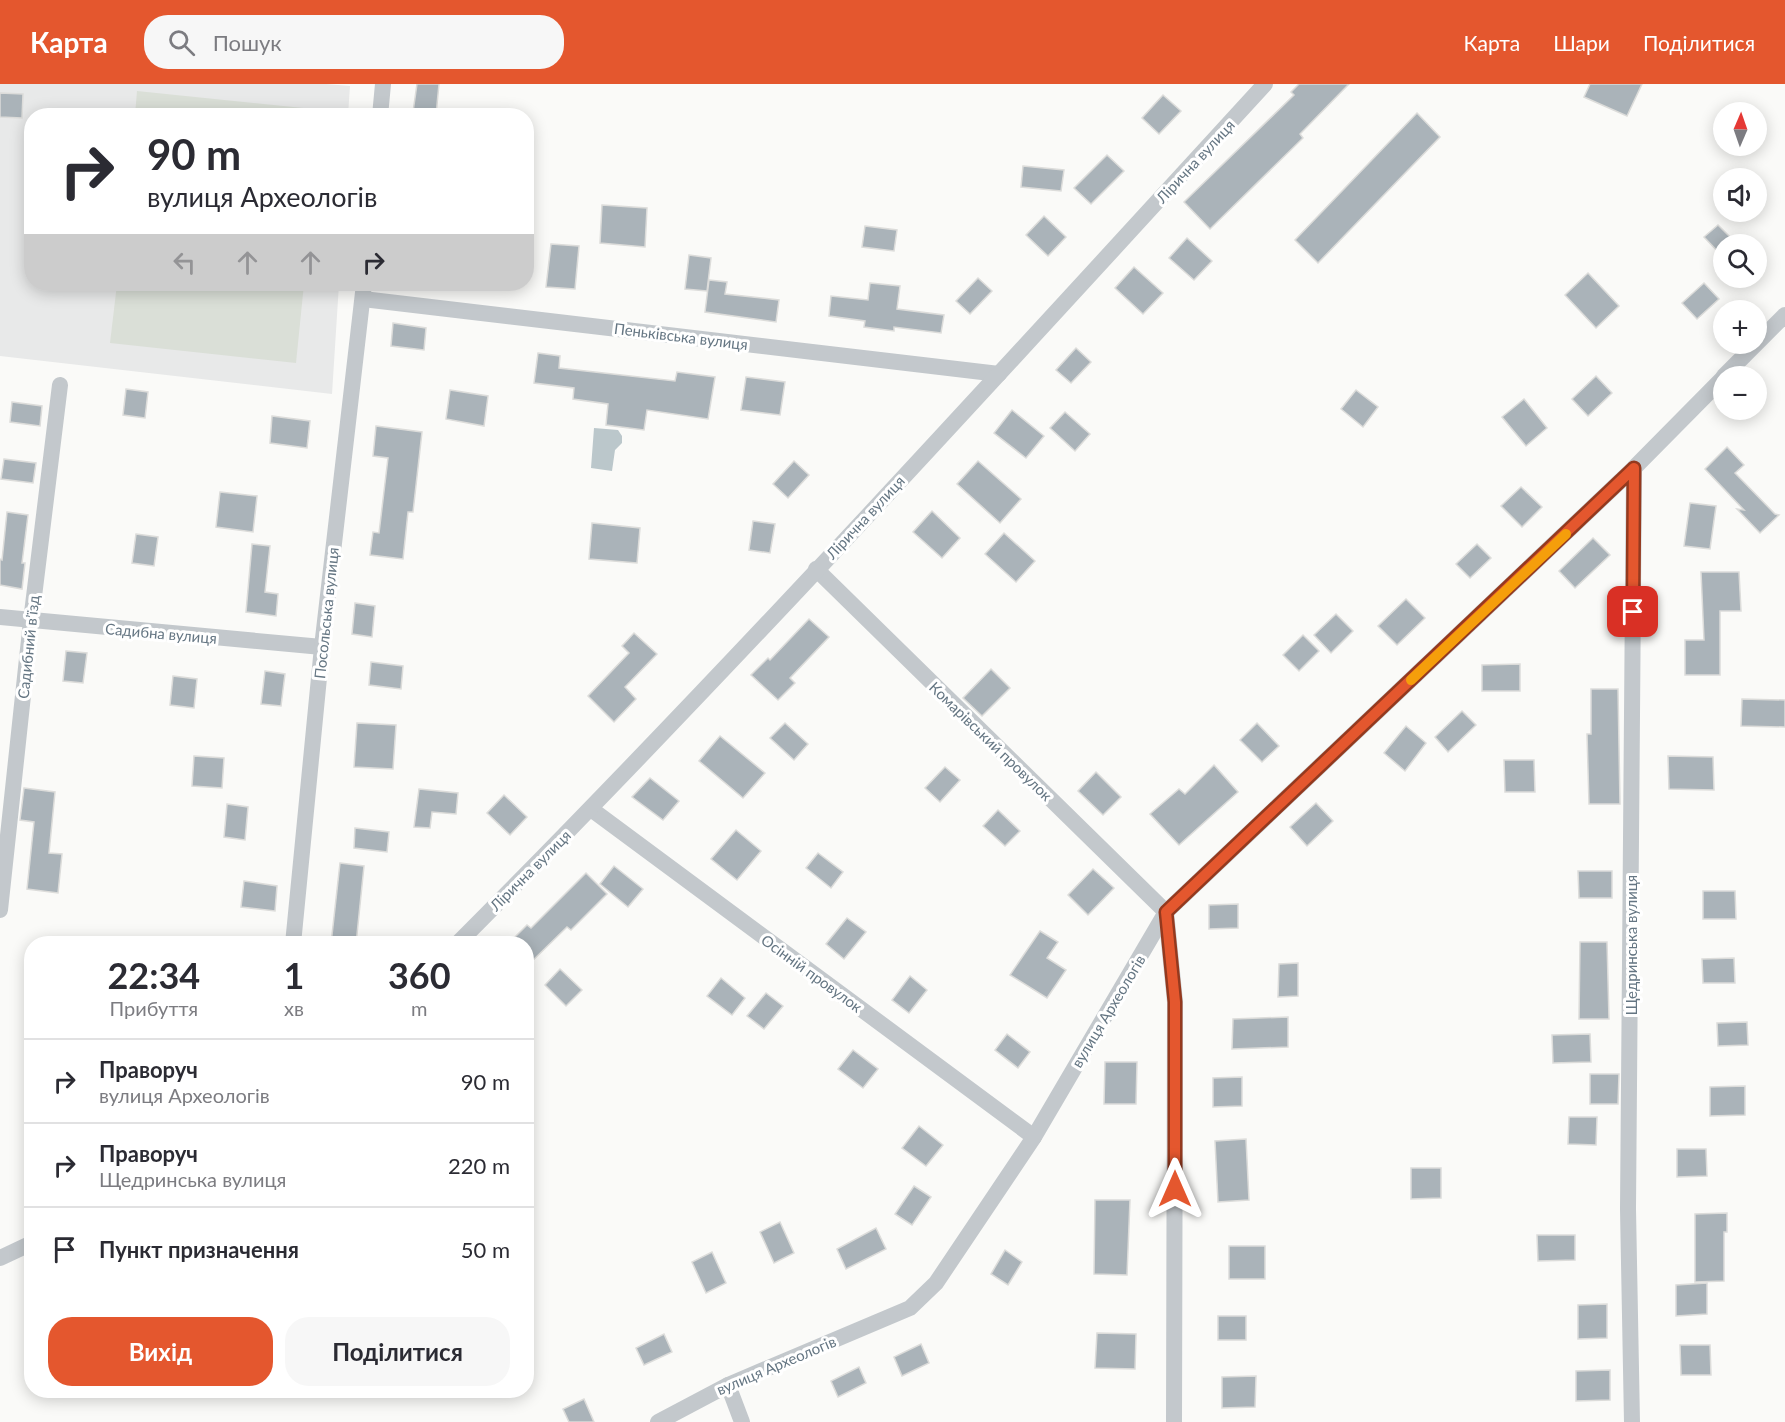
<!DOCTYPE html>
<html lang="uk">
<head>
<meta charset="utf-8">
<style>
  :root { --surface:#fff; --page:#f7f7f7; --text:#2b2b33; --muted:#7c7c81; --line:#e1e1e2; --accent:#e4572e }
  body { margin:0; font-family:Lato,sans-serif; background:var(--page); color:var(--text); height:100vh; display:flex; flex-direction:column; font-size:22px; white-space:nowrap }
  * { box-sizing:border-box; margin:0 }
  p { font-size:20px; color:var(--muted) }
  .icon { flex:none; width:33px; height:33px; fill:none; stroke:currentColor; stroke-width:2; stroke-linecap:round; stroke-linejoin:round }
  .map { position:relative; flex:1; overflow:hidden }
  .details { position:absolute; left:24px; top:852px; width:510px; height:462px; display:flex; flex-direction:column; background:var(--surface); border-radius:24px; box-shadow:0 3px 15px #0003 }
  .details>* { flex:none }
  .top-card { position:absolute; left:24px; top:24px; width:510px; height:183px; border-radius:24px; box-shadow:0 3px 15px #0003; background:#fff; color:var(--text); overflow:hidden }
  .needle { width:39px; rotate:2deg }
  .controls { position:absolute; left:1713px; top:18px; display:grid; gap:12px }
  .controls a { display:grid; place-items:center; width:54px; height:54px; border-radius:50%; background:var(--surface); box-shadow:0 3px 15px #0003; font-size:30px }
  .pin { position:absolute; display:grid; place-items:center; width:51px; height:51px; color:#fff; margin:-26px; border-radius:12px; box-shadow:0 3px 9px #0006 }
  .me { position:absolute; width:66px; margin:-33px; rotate:0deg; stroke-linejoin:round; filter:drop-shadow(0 0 4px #0008) }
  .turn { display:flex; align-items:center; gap:21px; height:126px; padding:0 24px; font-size:27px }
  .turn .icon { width:78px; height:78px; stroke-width:2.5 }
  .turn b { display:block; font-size:42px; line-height:51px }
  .lanes { display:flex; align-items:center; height:57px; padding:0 24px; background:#0003; justify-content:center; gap:30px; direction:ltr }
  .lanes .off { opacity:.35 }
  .eta { display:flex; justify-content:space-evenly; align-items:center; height:102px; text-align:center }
  .eta b { font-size:36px; font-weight:700; line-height:42px }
  .button { display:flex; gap:12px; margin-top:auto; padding:12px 24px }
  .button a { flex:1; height:69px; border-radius:24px; background:var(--accent); color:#fff; font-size:24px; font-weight:700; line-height:69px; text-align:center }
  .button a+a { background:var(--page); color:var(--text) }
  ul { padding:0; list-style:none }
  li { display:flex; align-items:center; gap:18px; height:84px; padding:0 24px; border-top:2px solid var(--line) }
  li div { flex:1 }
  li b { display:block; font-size:22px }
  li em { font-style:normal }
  header { display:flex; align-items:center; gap:36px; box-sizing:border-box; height:84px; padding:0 30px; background:var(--accent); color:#fff }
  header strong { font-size:28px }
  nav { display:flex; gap:33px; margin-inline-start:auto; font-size:21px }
  .search { width:420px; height:54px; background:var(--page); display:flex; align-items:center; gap:15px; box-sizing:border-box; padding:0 21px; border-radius:24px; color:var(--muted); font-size:22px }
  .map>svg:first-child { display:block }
  .built { fill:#e8e9e9 }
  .green { fill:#dadfd7 }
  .water { fill:#bbc7cb }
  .building { fill:#aab3b9; stroke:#dcdcda; stroke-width:1.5 }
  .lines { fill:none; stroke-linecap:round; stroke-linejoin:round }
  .minor { stroke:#c3c8cc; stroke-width:16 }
  .route-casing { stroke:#94391e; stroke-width:15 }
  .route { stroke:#e4572e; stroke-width:10 }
  .slow { stroke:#f59e0b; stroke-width:10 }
  .labels { text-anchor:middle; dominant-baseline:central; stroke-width:6; stroke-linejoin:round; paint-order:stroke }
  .street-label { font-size:15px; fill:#657683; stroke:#fff }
</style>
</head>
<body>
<header>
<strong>Карта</strong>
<div class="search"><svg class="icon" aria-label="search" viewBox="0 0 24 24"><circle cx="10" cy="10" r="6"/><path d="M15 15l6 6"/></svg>Пошук</div>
<nav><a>Карта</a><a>Шари</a><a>Поділитися</a></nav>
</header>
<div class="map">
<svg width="1785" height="1338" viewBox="0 0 1785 1338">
  <rect width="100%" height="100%" fill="#fafaf8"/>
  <!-- built -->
  <polygon class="built" points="0,0 326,0 350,2 348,31 32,32 32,200 339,200 332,310 0,272"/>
  <!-- green -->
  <g class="green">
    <polygon points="137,7 323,26 322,31 135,31"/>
    <polygon points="117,200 304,200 296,279 110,259"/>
  </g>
  <!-- water -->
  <polygon class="water" points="594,344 618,346 622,352 622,359 615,366 612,387 591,384"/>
  <!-- building -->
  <g class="building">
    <polygon points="417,0 439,0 436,31 413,28"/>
    <polygon points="1299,0 1349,0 1300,50 1303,54 1210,145 1184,118 1294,11 1291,8"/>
    <polygon points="1590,0 1642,0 1627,32 1584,13"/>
    <polygon points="0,9 23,10 22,34 0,33"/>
    <polygon points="1163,11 1181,27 1159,50 1142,34"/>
    <polygon points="1417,29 1440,53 1318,179 1295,156"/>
    <polygon points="1107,71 1124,87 1091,120 1074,104"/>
    <polygon points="1023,82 1064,86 1061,107 1021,103"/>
    <polygon points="602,121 647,124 645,163 600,159"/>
    <polygon points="1044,132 1066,153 1048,172 1026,151"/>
    <polygon points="1718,141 1737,160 1724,160 1724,174 1704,153"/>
    <polygon points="865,142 897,146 894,167 862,163"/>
    <polygon points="1187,154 1212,177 1194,196 1169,174"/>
    <polygon points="551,160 579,162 575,205 546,203"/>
    <polygon points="689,171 711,174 707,207 685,205"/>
    <polygon points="1134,183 1163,209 1143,230 1115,204"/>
    <polygon points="1588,189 1619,222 1596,244 1565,211"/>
    <polygon points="978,194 992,207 970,230 956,217"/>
    <polygon points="709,196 727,198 725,210 779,216 776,238 705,228"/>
    <polygon points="870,199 900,202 897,225 944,231 941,249 894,243 894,247 864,243 865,237 829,232 831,212 868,216"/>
    <polygon points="1704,199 1719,215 1697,235 1682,219"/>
    <polygon points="393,239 426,244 424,266 391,262"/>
    <polygon points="1076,264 1091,278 1071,299 1056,286"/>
    <polygon points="538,269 560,272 559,284 675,297 677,288 715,293 708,335 647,326 644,346 606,341 608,320 573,315 574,304 534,299"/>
    <polygon points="1596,292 1612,309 1588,332 1572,315"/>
    <polygon points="746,293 785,298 780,331 741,326"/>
    <polygon points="126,305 148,308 145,334 123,331"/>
    <polygon points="450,306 488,312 484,342 446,335"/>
    <polygon points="1356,306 1378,323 1363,343 1341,325"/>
    <polygon points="1524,315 1547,344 1526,362 1502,333"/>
    <polygon points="12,318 42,322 40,342 10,338"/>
    <polygon points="1012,326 1044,352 1026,374 994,349"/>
    <polygon points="1065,328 1090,350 1075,367 1050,344"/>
    <polygon points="272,332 310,337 307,364 270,359"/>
    <polygon points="376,342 422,348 413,428 408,428 403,475 370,471 373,448 379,449 388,374 373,372"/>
    <polygon points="1727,363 1744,381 1735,389 1775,430 1779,431 1760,449 1737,425 1744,426 1705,385"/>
    <polygon points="4,375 36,379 33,399 1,395"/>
    <polygon points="794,377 809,391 788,414 773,400"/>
    <polygon points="978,377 1021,415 1000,439 957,400"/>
    <polygon points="1521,403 1542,423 1522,443 1501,422"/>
    <polygon points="220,408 257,412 253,448 216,443"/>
    <polygon points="1690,419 1716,422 1710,465 1684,462"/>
    <polygon points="932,427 960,454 942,474 913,448"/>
    <polygon points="7,428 28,431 22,479 25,479 22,505 0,501 0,475 2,476"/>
    <polygon points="753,437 775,440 770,469 749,466"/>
    <polygon points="592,439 640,444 637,479 589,475"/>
    <polygon points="1004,449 1035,477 1016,498 985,470"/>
    <polygon points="136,450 158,453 154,482 132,479"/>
    <polygon points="1593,454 1610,471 1575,504 1559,487"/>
    <polygon points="252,460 270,462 265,508 278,510 276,532 246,528"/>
    <polygon points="1477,460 1491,474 1470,494 1456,480"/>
    <polygon points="1701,488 1739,488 1741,527 1720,527 1720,591 1685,591 1685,556 1704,556"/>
    <polygon points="1406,515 1425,534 1397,561 1378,542"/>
    <polygon points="355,519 375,522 372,553 352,550"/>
    <polygon points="1336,530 1353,547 1331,569 1314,551"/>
    <polygon points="809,535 829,553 790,594 795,599 778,616 751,591 768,574 770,576"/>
    <polygon points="634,549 657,570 625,603 636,615 614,638 588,612 629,569 622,562"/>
    <polygon points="1303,551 1319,567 1299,587 1283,571"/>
    <polygon points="66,567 87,569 83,599 63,597"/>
    <polygon points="371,578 403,582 401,605 369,601"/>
    <polygon points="1520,580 1520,607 1482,607 1482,581"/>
    <polygon points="991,585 1010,604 982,632 963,614"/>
    <polygon points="265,587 285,590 281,622 261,620"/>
    <polygon points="173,592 197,595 194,624 170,621"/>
    <polygon points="1591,605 1618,605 1620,720 1589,720 1587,650 1591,650"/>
    <polygon points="1742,615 1785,616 1785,643 1741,642"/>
    <polygon points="1462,627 1476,641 1448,668 1435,653"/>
    <polygon points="357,639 396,641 393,685 354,683"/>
    <polygon points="785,639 808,660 794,676 770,654"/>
    <polygon points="1257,639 1279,662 1262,678 1240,656"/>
    <polygon points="1406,642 1426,659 1405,687 1384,669"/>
    <polygon points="720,652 765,689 743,714 699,677"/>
    <polygon points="194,672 224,674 222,704 192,702"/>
    <polygon points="1668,672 1713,673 1714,706 1669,705"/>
    <polygon points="1504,676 1534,676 1535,708 1505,708"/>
    <polygon points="1214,681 1238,708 1179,761 1150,730 1179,705 1185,710"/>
    <polygon points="945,683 960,696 940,718 925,704"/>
    <polygon points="1096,688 1121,713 1103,731 1078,707"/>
    <polygon points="650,694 679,717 663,736 632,713"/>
    <polygon points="24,704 55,708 49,769 62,770 58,809 27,805 34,738 20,736"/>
    <polygon points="419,705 458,709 456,730 432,728 430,744 414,743"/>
    <polygon points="504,711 527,733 510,751 487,729"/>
    <polygon points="1316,719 1333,737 1307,762 1290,743"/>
    <polygon points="227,720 248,723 245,756 224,753"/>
    <polygon points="998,726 1020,747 1005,762 983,742"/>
    <polygon points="355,744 389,748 387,768 354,764"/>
    <polygon points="736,746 761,767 737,796 711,775"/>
    <polygon points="818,769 843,788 831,804 806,784"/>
    <polygon points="340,779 364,782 356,860 331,860"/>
    <polygon points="614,782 643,805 628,823 600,800"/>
    <polygon points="1093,785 1114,804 1088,831 1068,811"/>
    <polygon points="1578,787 1612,787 1612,814 1579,814"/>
    <polygon points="586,789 607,810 571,846 567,843 526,883 526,860 508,860 527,841 531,844"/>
    <polygon points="244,797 277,802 275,827 241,823"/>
    <polygon points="1703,807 1735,807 1736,835 1703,835"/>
    <polygon points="1238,820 1238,844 1209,845 1209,821"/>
    <polygon points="847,834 866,848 844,875 826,860"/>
    <polygon points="1040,847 1058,858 1047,874 1066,886 1047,914 1010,891"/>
    <polygon points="1580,858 1607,858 1609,935 1579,935"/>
    <polygon points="1734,874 1735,899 1703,899 1702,875"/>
    <polygon points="1298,879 1298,912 1278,913 1279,880"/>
    <polygon points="560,885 582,906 566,922 545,901"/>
    <polygon points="910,892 927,906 909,929 892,916"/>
    <polygon points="721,894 745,914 732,931 707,912"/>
    <polygon points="766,909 783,922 764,945 747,932"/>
    <polygon points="1288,933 1288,963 1232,965 1233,935"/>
    <polygon points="1747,938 1748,961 1718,962 1717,939"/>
    <polygon points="1007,950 1030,968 1018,984 995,966"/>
    <polygon points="1590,950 1591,978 1553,979 1552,951"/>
    <polygon points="853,966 878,985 863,1004 838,985"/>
    <polygon points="1105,978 1137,978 1136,1020 1104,1020"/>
    <polygon points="1590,990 1619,990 1618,1020 1590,1020"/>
    <polygon points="1242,993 1242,1022 1213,1023 1213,994"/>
    <polygon points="1745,1002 1745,1031 1710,1032 1710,1003"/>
    <polygon points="1569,1033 1597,1033 1596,1061 1568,1060"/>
    <polygon points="919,1042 943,1061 926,1082 902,1064"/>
    <polygon points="1246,1055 1249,1116 1218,1118 1215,1057"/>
    <polygon points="1677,1065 1706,1065 1707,1092 1677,1093"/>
    <polygon points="1411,1084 1441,1084 1441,1114 1411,1115"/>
    <polygon points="914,1102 931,1113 912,1141 895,1130"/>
    <polygon points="1095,1116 1130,1116 1127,1191 1094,1190"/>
    <polygon points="1727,1129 1727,1148 1724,1148 1724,1197 1695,1198 1695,1130"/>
    <polygon points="780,1138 794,1169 774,1179 760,1148"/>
    <polygon points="876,1144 886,1165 846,1185 837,1165"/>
    <polygon points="1537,1151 1575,1151 1575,1176 1538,1177"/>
    <rect x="1229" y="1162" width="36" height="33"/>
    <polygon points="1005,1166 1022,1178 1008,1201 991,1190"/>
    <polygon points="712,1168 726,1199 706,1209 692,1178"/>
    <polygon points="1707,1199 1707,1230 1676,1232 1676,1201"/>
    <polygon points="1607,1220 1607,1254 1578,1255 1578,1221"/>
    <rect x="1218" y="1232" width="28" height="24"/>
    <polygon points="1097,1249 1136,1250 1135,1285 1095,1284"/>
    <polygon points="664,1250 672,1268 644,1281 636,1264"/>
    <polygon points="921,1260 929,1279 902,1292 894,1273"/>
    <polygon points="1680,1261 1710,1261 1711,1291 1681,1291"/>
    <polygon points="859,1283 866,1299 838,1313 831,1297"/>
    <polygon points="1610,1286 1610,1316 1576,1317 1576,1287"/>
    <polygon points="1256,1292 1255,1323 1222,1324 1222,1293"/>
    <polygon points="584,1315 594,1338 569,1338 563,1325"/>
  </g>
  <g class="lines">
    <!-- minor -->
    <g class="minor">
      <polyline points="380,32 383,0"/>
      <polyline points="363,215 999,290"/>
      <polyline points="1724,292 1785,231"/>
      <polyline points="816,485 1166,828 1175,918 1174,1338"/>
      <polyline points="0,533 322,563"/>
      <polyline points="591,725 1034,1053"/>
      <polyline points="0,826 31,537 60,301"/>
      <polyline points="293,860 322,563 364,200"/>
      <path d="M457,860C735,581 999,290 1265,0"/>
      <polyline points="0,1174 32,1159"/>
      <polyline points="728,1301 742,1338"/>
      <polyline points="658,1338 728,1301 910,1224 936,1199 1034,1053 1166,828 1634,384 1724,293"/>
      <polyline points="1632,1338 1628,1125 1634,384"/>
    </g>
  </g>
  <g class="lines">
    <defs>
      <polyline id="route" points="1175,1105 1175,918 1166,828 1634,384 1633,528"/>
    </defs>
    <!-- route casing -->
    <use href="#route" class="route-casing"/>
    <!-- route -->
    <use href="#route" class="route"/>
    <!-- slow -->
    <polyline class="slow" points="1411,596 1566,450"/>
  </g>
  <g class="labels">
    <!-- street labels -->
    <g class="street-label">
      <text transform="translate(1195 77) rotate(-47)">Лірична вулиця</text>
      <text transform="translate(681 252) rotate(7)">Пеньківська вулиця</text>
      <text transform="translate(865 433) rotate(-47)">Лірична вулиця</text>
      <text transform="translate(326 529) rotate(-84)">Посольська вулиця</text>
      <text transform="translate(161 549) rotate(5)">Садибна вулиця</text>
      <text transform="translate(28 563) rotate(-84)">Садибний в’їзд</text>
      <text transform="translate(991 657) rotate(44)">Комарівський провулок</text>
      <text transform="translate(530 786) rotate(-45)">Лірична вулиця</text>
      <text transform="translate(1631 861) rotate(-90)">Щедринська вулиця</text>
      <text transform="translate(812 889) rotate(36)">Осінній провулок</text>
      <text transform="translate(1108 927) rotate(-59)">вулиця Археологів</text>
      <text transform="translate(776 1281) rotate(-23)">вулиця Археологів</text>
    </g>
  </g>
</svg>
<div class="controls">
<a><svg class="needle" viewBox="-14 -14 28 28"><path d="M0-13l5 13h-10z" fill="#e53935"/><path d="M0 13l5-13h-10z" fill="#7c7c81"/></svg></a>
<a><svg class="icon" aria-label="sound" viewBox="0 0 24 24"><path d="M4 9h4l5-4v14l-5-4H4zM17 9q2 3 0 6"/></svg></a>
<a><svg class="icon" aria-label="search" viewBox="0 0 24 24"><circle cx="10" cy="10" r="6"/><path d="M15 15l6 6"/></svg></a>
<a>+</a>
<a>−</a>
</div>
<div class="pin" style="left:1633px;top:528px;background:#d93025"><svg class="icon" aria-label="arrive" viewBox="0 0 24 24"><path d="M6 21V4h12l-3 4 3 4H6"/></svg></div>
<svg class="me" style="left:1175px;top:1105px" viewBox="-20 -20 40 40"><path d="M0-17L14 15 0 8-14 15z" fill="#e4572e" stroke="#fff" stroke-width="4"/></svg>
<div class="top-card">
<div class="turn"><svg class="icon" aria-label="right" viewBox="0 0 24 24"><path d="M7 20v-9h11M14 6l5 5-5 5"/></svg><div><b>90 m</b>вулиця Археологів</div></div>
<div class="lanes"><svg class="icon off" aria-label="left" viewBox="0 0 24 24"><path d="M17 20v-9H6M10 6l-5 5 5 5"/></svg><svg class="icon off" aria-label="ahead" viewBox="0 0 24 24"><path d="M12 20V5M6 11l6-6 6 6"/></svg><svg class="icon off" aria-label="ahead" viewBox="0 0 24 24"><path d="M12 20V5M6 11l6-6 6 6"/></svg><svg class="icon" aria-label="right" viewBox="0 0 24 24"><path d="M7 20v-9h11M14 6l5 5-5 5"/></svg></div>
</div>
<section class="details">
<div class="eta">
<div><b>22:34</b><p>Прибуття</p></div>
<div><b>1</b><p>хв</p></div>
<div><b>360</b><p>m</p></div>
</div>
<ul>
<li><svg class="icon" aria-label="right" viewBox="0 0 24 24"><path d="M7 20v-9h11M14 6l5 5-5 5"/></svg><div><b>Праворуч</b><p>вулиця Археологів</p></div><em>90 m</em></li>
<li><svg class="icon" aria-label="right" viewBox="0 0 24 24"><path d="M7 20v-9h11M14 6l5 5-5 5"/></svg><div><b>Праворуч</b><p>Щедринська вулиця</p></div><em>220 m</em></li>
<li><svg class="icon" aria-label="arrive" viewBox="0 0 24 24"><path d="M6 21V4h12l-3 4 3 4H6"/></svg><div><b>Пункт призначення</b></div><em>50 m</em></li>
</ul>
<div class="button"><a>Вихід</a><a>Поділитися</a></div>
</section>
</div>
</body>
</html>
